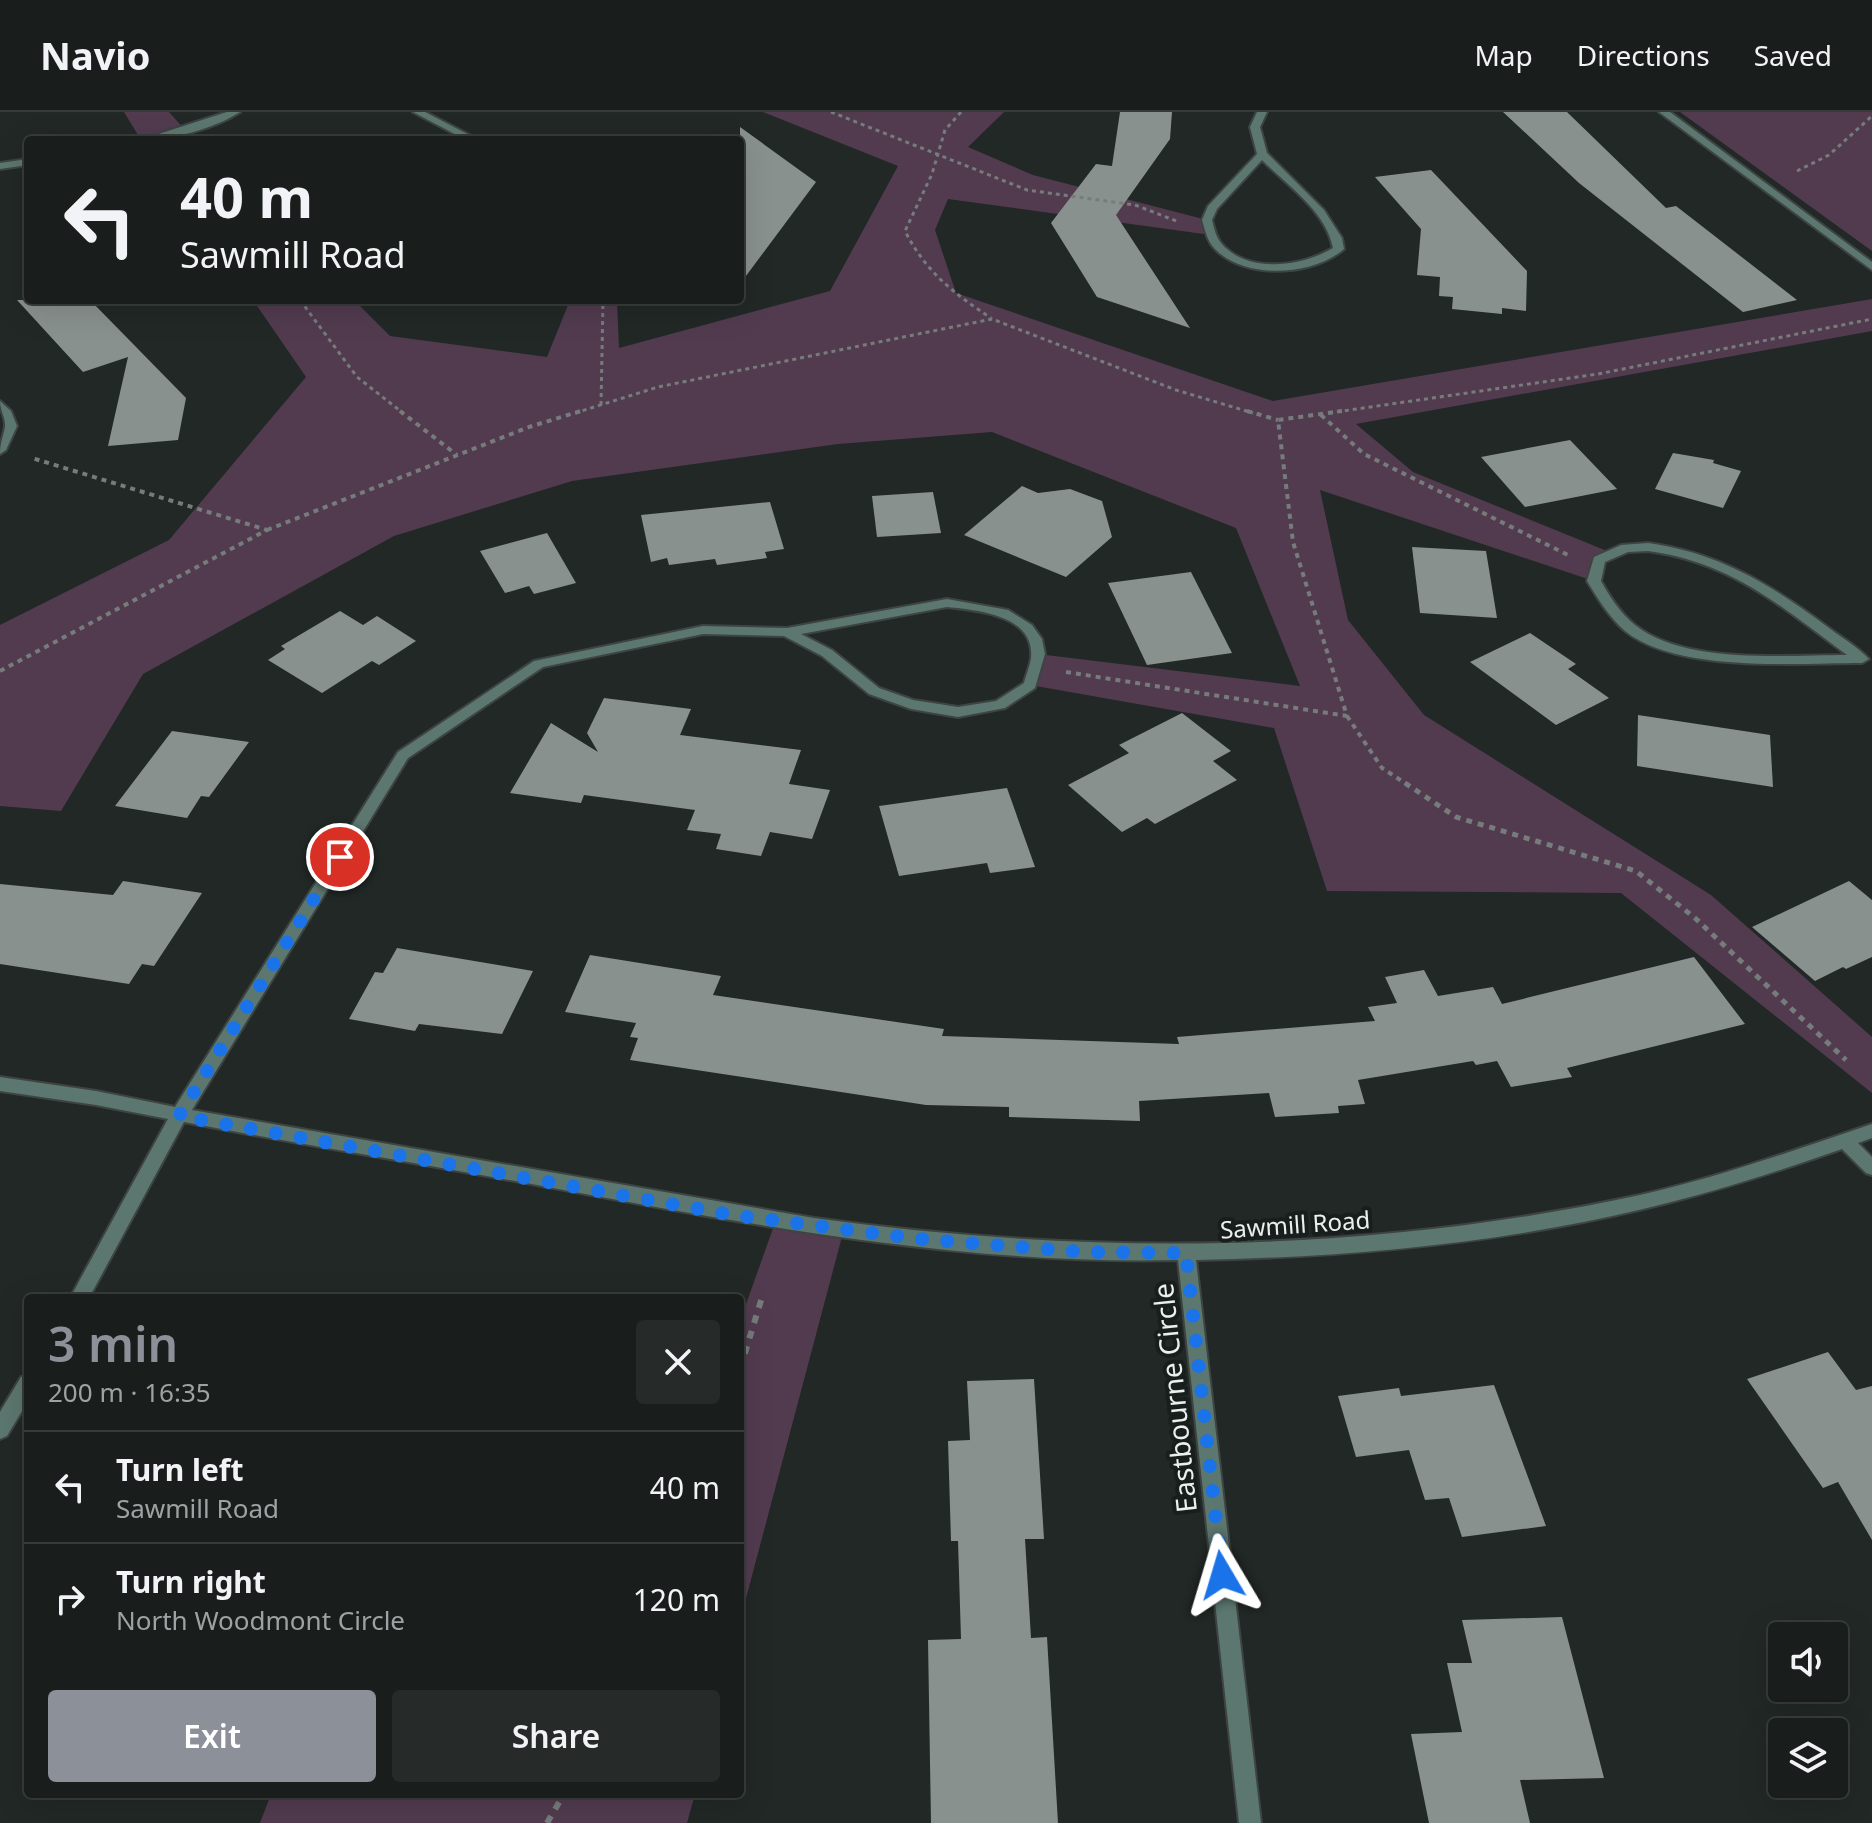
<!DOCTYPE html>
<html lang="en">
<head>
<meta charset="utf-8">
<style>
  :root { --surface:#191e1c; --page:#262b29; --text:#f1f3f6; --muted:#9fa2a3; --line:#373c3b; --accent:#8c9099 }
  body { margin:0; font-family:"Noto Sans",sans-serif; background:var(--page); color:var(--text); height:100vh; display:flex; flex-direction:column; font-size:30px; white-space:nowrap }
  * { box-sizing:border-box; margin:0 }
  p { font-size:26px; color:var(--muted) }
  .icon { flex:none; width:44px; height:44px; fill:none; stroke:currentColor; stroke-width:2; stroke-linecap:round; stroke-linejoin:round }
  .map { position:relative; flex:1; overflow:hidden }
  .panel { position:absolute; left:24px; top:1182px; width:720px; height:504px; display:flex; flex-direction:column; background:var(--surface); border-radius:8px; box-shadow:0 8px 32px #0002,0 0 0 2px var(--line) }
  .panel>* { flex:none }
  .banner { position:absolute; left:24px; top:24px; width:720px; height:168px; border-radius:8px; box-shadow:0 8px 32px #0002,0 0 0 2px var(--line); background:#191e1c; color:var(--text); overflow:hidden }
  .controls { position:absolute; left:1768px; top:1510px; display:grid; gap:16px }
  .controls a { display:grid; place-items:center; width:80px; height:80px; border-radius:8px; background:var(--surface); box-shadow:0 8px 32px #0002,0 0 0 2px var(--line); font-size:40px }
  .pin { position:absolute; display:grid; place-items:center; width:68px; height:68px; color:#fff; margin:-34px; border:4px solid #fff; border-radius:50%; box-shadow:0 2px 8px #0007 }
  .me { position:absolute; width:88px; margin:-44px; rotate:353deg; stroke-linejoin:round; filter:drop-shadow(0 0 6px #0008) }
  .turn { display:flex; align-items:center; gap:28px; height:168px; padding:0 24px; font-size:36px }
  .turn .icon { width:104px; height:104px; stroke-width:2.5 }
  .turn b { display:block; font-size:56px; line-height:68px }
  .round { display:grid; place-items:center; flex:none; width:84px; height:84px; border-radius:8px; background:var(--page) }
  .summary { display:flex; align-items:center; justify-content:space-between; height:136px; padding:0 24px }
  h1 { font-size:48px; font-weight:600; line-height:60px; color:var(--accent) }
  .cta { display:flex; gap:16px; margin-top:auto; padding:16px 24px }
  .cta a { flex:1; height:92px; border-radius:8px; background:var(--accent); color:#fff; font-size:32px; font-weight:600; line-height:92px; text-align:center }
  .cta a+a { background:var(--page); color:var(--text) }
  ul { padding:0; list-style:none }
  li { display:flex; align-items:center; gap:24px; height:112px; padding:0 24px; border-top:2px solid var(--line) }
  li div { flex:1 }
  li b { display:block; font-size:30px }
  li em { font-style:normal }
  header { display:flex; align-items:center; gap:48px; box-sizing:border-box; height:112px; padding:0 40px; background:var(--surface); border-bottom:2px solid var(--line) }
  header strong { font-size:38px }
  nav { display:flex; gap:44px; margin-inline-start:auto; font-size:28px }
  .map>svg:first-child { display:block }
  .green { fill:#523b4f }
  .building { fill:#89918f }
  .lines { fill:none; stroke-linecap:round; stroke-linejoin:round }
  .minor-casing { stroke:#3d4442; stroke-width:4 }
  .path-far3 { stroke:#767c7b; stroke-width:3; stroke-dasharray:4 4; stroke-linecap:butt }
  .path-far2 { stroke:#767c7b; stroke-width:4; stroke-dasharray:5 5; stroke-linecap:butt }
  .path-far1 { stroke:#767c7b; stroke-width:5; stroke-dasharray:6 6; stroke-linecap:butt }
  .path { stroke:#767c7b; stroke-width:6; stroke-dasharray:8 8; stroke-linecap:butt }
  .minor { fill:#5c776f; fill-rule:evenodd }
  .route { stroke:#1a73e8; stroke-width:14; stroke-dasharray:0 25.2 }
  .labels { text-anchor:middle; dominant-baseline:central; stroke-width:8; stroke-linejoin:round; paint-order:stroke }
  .street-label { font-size:24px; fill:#ebefee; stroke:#171e1c }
  .near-street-label { font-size:28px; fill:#ebefee; stroke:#171e1c }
</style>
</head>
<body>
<header>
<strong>Navio</strong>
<nav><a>Map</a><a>Directions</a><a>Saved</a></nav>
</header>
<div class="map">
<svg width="1872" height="1711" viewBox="0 0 1872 1711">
  <rect width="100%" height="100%" fill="#212826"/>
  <!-- green -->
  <g class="green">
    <polygon points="124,0 169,0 194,28 141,28"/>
    <polygon points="763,0 1004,0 968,35 1033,63 1207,108 1211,123 948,87 935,118 956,181 1273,289 1872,187 1872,219 1356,312 1413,360 1612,441 1599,448 1594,469 1320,378 1348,508 1424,603 1711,783 1872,925 1872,981 1621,781 1327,779 1274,616 1030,573 1038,542 1300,574 1236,416 992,320 838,332 572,369 394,424 143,562 61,699 0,694 0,513 169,428 306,265 253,188 354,188 390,224 547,245 570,188 617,188 619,236 830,179 898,54"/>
    <polygon points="1680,0 1872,0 1872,139"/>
    <polygon points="776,1108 844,1117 740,1509 740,1209"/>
    <polygon points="271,1682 695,1682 687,1711 260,1711"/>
  </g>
  <!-- building -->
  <g class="building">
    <polygon points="1120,0 1172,0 1170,27 1116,103 1190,216 1097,185 1051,111 1096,52 1112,54"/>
    <polygon points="1503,0 1567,0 1666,96 1676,94 1797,188 1743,200 1579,71"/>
    <polygon points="740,15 816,70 740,172"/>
    <polygon points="1431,58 1527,159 1526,199 1502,196 1502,202 1452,197 1453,185 1439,184 1440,165 1417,163 1421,117 1375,65"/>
    <polygon points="17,188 90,188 186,286 178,328 108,334 128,245 83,260"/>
    <polygon points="1570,328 1617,377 1525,395 1481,345"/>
    <polygon points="1673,341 1714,348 1713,351 1741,359 1723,396 1655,377"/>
    <polygon points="1022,374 1038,381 1070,377 1102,389 1112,425 1066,465 964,423"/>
    <polygon points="933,380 941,421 877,425 872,384"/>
    <polygon points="770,390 784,437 765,440 767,446 717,453 715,447 669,453 667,446 651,450 641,403"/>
    <polygon points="547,421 576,471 534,482 529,474 505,481 480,439"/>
    <polygon points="1412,435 1486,439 1497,506 1420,501"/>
    <polygon points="1191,460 1232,541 1147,553 1108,471"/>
    <polygon points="340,499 363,513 377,504 416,529 379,553 372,549 322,581 268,548 285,537 281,534"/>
    <polygon points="1530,521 1576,552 1568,557 1609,586 1556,613 1470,550"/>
    <polygon points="604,586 691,597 680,623 801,638 789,672 830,678 812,727 770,720 761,744 716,737 721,722 687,718 695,698 584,683 581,691 510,681 551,611 598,640 587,621"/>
    <polygon points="1182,601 1231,639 1213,649 1237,668 1155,712 1147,706 1122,720 1068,673 1129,641 1119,633"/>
    <polygon points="1638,603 1770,623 1773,675 1637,654"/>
    <polygon points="172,619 249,630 209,685 201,684 187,706 115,694"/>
    <polygon points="1007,676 1035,755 990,761 987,751 899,764 879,694"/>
    <polygon points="123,769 202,781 154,854 142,852 129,872 0,852 0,772 113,783"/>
    <polygon points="1849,769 1872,788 1872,845 1846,857 1843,855 1815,869 1752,815"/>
    <polygon points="397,836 533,859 502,922 419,912 415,919 349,907 375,860 383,861"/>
    <polygon points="590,843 721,864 713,883 944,917 942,924 1179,932 1177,925 1375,909 1368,895 1397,891 1385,865 1424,858 1438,884 1493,875 1502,892 1694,845 1745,912 1567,956 1572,965 1511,975 1497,949 1476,953 1473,949 1358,968 1365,992 1338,994 1339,1001 1275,1005 1269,981 1139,989 1140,1009 1009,1005 1009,995 926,993 630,948 638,926 630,925 636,911 565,900"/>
    <polygon points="1828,1240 1856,1278 1872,1274 1872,1428 1838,1370 1823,1376 1747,1267"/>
    <polygon points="1034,1267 1044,1427 1025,1427 1031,1526 1047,1525 1058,1711 931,1711 928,1528 961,1527 958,1429 951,1429 948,1329 970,1328 967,1269"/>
    <polygon points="1494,1273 1546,1414 1462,1425 1449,1386 1425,1388 1409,1338 1356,1345 1338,1284 1399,1276 1401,1284"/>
    <polygon points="1562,1505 1604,1666 1520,1668 1530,1711 1429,1711 1411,1622 1462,1620 1447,1551 1472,1551 1462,1508"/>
  </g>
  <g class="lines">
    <defs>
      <g id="minor">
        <path d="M227,0H240C214,17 171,28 140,28Z"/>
        <polygon points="413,0 425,0 479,28 466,28"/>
        <path d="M1257,0H1267L1260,15L1267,41L1324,98L1342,126L1344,137C1313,164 1245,168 1215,137C1207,129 1205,118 1202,108L1208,94L1257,42L1250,15ZM1262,48C1287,73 1326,99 1333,136C1303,154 1248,163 1221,131C1216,125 1214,116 1212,108L1217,97Z"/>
        <polygon points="1659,0 1670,0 1872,150 1872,158"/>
        <polygon points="28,47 28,53 0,57 0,51"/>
        <path d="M0,289L11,299L17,314L6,338L0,342C0,331 3,325 5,315C6,306 0,299 0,289Z"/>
        <path d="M1648,431C1719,441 1768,471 1825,513C1839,524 1857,534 1869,547L1862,551C1797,551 1677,561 1625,519C1609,505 1598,487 1587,469L1594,445L1621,433ZM1648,439C1731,450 1782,495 1847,543C1786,543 1685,553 1635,513C1620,501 1610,485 1601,469L1605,450L1628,440Z"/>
        <path d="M947,487L1008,498L1032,513L1042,527L1045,542L1035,576L1005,596L958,605L911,597L869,582L822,544L784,524L703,522L543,555L408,646L192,998L814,1106C1090,1144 1367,1142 1640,1083C1719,1065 1795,1038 1872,1012V1026L1858,1031L1872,1045V1063L1866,1061L1842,1037C1776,1060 1711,1081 1643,1097C1497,1132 1346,1145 1196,1148L1261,1711H1239L1178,1148C964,1153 751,1113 542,1074C423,1052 303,1033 184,1010L89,1186H70L168,1007L96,993L0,979V965L96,979L175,995L398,640L534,549L703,514L787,516ZM947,495C977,498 1035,503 1031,546C1030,554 1026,563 1024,571L996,589L958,595L913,588L879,576L832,538L801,522Z"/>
        <polygon points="28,1262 28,1289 7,1324 0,1327 0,1300 21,1265"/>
      </g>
    </defs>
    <!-- minor casing -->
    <use href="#minor" class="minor-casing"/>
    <!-- path-far3 -->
    <g class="path-far3">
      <polyline points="831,0 1027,78 1135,93 1179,110"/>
      <path d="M961,0L945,18L932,62L905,119C926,160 953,181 991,206"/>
      <polyline points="1797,59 1829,43 1872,4"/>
      <polyline points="300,188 357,265 403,301"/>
      <polyline points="601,293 603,188"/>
      <polyline points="575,301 658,275 992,207 1176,278 1253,301"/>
      <polyline points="1329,301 1598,262 1872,207"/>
    </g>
    <!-- path-far2 -->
    <g class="path-far2">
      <polyline points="400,299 457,343"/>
      <polyline points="1247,299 1278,308"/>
      <polyline points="1321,303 1364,342 1568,443"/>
      <polyline points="267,418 529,315 581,299"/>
      <polyline points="0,559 267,418 32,346"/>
      <polyline points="1066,560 1347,604 1293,430 1278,308 1342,299"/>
      <polyline points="1347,604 1382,656 1408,673"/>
    </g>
    <!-- path-far1 -->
    <polyline class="path-far1" points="1405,671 1456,705 1636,759 1695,806 1846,948"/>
    <!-- path -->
    <g class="path">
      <polyline points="740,1257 763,1182"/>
      <polyline points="547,1711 564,1682"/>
    </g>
    <!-- minor -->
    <use href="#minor" class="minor"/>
  </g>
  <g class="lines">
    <!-- route -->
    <polyline class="route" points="340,745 179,1004 732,1103 920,1127 1082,1140 1186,1141 1222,1463"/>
  </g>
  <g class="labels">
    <!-- street labels -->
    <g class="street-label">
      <text transform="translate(1295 1112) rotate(-4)">Sawmill Road</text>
    </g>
    <!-- near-street labels -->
    <g class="near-street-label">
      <text transform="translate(1174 1286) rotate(-96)">Eastbourne Circle</text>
    </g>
  </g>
</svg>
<div class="controls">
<a><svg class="icon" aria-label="sound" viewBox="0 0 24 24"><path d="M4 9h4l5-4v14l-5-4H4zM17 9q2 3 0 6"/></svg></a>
<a><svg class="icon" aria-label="layers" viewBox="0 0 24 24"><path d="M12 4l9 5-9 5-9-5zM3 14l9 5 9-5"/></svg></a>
</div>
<div class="pin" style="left:340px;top:745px;background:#d93025"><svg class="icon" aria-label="arrive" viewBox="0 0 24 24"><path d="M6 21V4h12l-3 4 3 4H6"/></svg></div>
<svg class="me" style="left:1222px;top:1463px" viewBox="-20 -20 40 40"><path d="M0-17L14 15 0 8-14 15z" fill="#1a73e8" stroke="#fff" stroke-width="4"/></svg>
<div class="banner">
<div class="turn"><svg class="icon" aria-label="left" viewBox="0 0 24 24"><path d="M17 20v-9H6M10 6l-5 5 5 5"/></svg><div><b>40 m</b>Sawmill Road</div></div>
</div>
<section class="panel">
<div class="summary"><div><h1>3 min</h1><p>200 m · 16:35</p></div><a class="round"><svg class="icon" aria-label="close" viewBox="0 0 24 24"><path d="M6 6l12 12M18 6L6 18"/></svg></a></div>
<ul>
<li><svg class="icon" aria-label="left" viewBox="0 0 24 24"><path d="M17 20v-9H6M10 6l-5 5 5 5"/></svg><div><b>Turn left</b><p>Sawmill Road</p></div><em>40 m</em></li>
<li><svg class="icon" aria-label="right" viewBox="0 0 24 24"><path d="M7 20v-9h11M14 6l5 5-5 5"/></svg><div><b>Turn right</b><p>North Woodmont Circle</p></div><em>120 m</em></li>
</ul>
<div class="cta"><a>Exit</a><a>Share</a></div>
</section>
</div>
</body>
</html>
